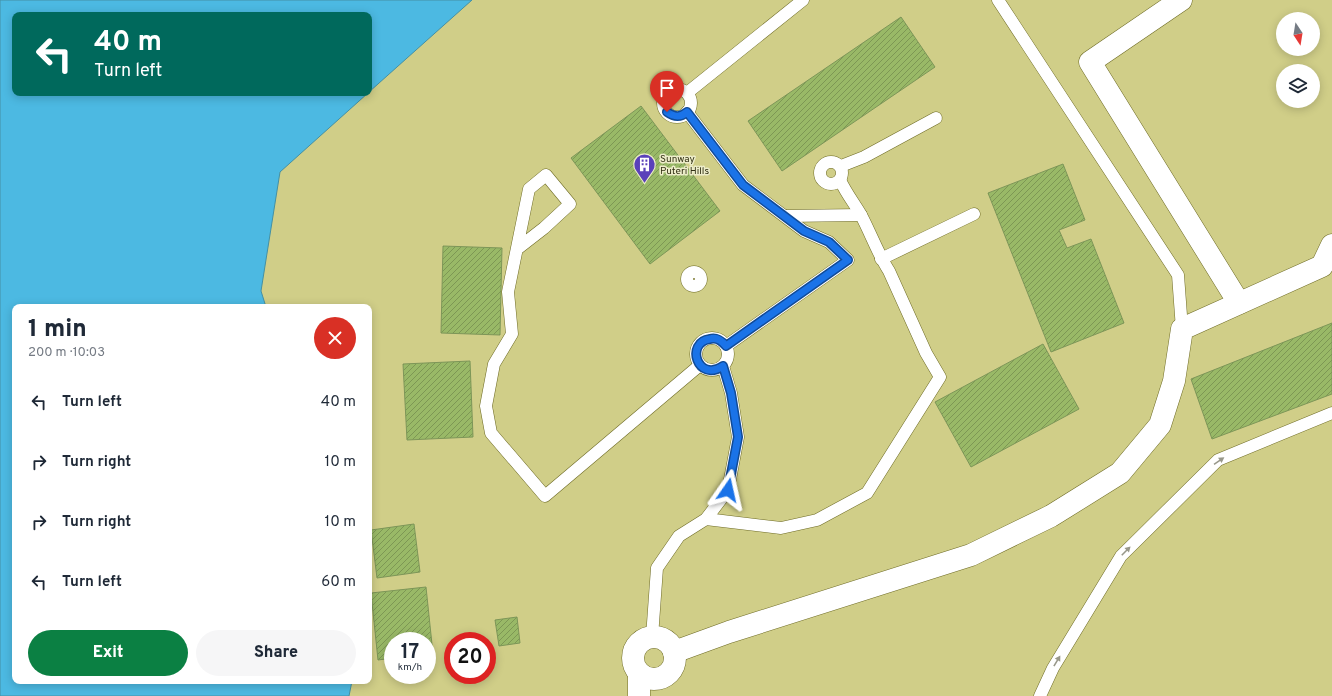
<!DOCTYPE html>
<html lang="en">
<head>
<meta charset="utf-8">
<style>
  :root { --surface:#fff; --page:#f6f6f7; --text:#1f2937; --muted:#747a83; --accent:#0b8043 }
  body { margin:0; font-family:Overpass,sans-serif; background:var(--page); color:var(--text); height:100vh; display:flex; flex-direction:column; font-size:15px; white-space:nowrap }
  * { box-sizing:border-box; margin:0 }
  p { font-size:13px; color:var(--muted) }
  .icon { flex:none; width:22px; height:22px; fill:none; stroke:currentColor; stroke-width:2; stroke-linecap:round; stroke-linejoin:round }
  .map { position:relative; flex:1; overflow:hidden }
  .drawer { position:absolute; left:12px; top:304px; width:360px; height:380px; display:flex; flex-direction:column; background:var(--surface); border-radius:8px; box-shadow:0 2px 10px #0003 }
  .drawer>* { flex:none }
  .banner { position:absolute; left:12px; top:12px; width:360px; height:84px; border-radius:8px; box-shadow:0 2px 10px #0003; background:#00695c; color:#fff; overflow:hidden }
  .needle { width:26px; rotate:168deg }
  .fabs { position:absolute; left:1276px; top:12px; display:grid; gap:8px }
  .fabs a { display:grid; place-items:center; width:44px; height:44px; border-radius:50%; background:var(--surface); box-shadow:0 2px 10px #0003; font-size:20px }
  .speed { position:absolute; left:384px; top:632px; display:flex; gap:8px; font-size:20px; font-weight:700; text-align:center }
  .speed>* { display:grid; place-content:center; width:52px; height:52px; border-radius:50%; background:var(--surface); box-shadow:0 2px 10px #0003; line-height:1 }
  .speed small { font-size:10px; font-weight:400 }
  .speed .limit { border:6px solid #d22; background:#fff; color:#111 }
  .pin { position:absolute; display:grid; place-items:center; width:34px; height:34px; color:#fff; margin:-41px -17px; border-radius:50% 50% 50% 0; rotate:-45deg; box-shadow:0 0 4px #0007 }
  .pin .icon { rotate:45deg }
  .me { position:absolute; width:44px; margin:-22px; rotate:11deg; stroke-linejoin:round; filter:drop-shadow(0 0 3px #0008) }
  .turn { display:flex; align-items:center; gap:14px; height:84px; padding:0 16px; font-size:18px }
  .turn .icon { width:52px; height:52px; stroke-width:2.5 }
  .turn b { display:block; font-size:28px; line-height:34px }
  .round { display:grid; place-items:center; flex:none; width:42px; height:42px; border-radius:21px; background:var(--page) }
  .overview { display:flex; align-items:center; justify-content:space-between; height:68px; padding:0 16px }
  h1 { font-size:24px; font-weight:800; line-height:30px }
  .cta { display:flex; gap:8px; margin-top:auto; padding:8px 16px }
  .cta a { flex:1; height:46px; border-radius:24px; background:var(--accent); color:#fff; font-size:16px; font-weight:800; line-height:46px; text-align:center }
  .cta a+a { background:var(--page); color:var(--text) }
  ul { padding:0; list-style:none }
  li { display:flex; align-items:center; gap:12px; height:60px; padding:0 16px }
  li div { flex:1 }
  li b { display:block; font-size:15px }
  li em { font-style:normal }
  .map>svg:first-child { display:block }
  .water { fill:#4cb9e2; stroke:#4490a4 }
  .building { fill:url(#building-hatch); stroke:#7d9658 }
  .lines { fill:none; stroke-linecap:round; stroke-linejoin:round }
  .service-casing { stroke:#6e6b25; stroke-width:13 }
  .minor-casing { stroke:#6e6b25; stroke-width:23 }
  .service { stroke:#fff; stroke-width:12 }
  .minor { stroke:#fff; stroke-width:22 }
  .oneway { fill:#98988a }
  .route-casing { stroke:#114b97; stroke-width:10 }
  .route { stroke:#1a73e8; stroke-width:7 }
  .labels { text-anchor:middle; dominant-baseline:central; stroke-width:3; stroke-linejoin:round; paint-order:stroke }
  .poi-label { font-size:10px; fill:#323114; stroke:#ededca; text-anchor:start }
</style>
</head>
<body>
<div class="map">
<svg width="1332" height="696" viewBox="0 0 1332 696">
  <defs>
    <pattern id="building-hatch" width="6" height="6" patternUnits="userSpaceOnUse"><rect width="6" height="6" fill="#99b967"/><path d="M-1 1l2-2M0 6l6-6M5 7l2-2" fill="none" stroke="#7d9754"/></pattern>
  </defs>
  <rect width="100%" height="100%" fill="#d0ce88"/>
  <!-- water -->
  <polygon class="water" points="0,0 472,0 369,92 369,15 15,15 15,93 368,93 280,172 261,291 266,307 15,307 15,681 352,681 349,696 0,696"/>
  <!-- building -->
  <g class="building">
    <polygon points="901,17 935,67 782,171 748,121"/>
    <polygon points="641,106 720,211 650,264 571,158"/>
    <polygon points="1063,164 1085,220 1059,230 1067,248 1091,239 1124,323 1051,352 988,193"/>
    <polygon points="443,246 502,248 500,335 441,333"/>
    <polygon points="1332,323 1332,394 1212,439 1191,379"/>
    <polygon points="1043,344 1079,409 971,467 935,402"/>
    <polygon points="470,361 473,437 407,440 403,364"/>
    <polygon points="414,524 420,572 377,578 371,530"/>
    <polygon points="426,587 433,654 427,654 427,641 393,641 393,658 378,660 371,593"/>
    <polygon points="517,617 520,643 499,646 495,620"/>
  </g>
  <g class="lines">
    <defs>
      <g id="service">
        <polyline points="998,0 1178,275 1182,329"/>
        <circle cx="677" cy="103" r="14"/>
        <polyline points="687,93 803,0"/>
        <polyline points="687,112 743,185 804,231 829,242 848,260 726,346"/>
        <circle cx="831" cy="173" r="11"/>
        <polyline points="841,166 864,157 936,118"/>
        <polyline points="785,216 861,215"/>
        <polyline points="517,249 544,228 570,204 546,175 529,189 508,292 512,334 494,364 486,406 491,433 545,496 700,365"/>
        <polyline points="881,259 974,214"/>
        <circle cx="694" cy="279" r="7"/>
        <circle cx="712" cy="354" r="16"/>
        <path d="M706,519L781,528L817,520L867,493L940,377L926,353L889,271C878,254 871,234 861,215C854,203 846,193 840,180"/>
        <polyline points="652,637 657,568 679,536 706,519 728,490 738,437 731,393 723,366"/>
        <polyline points="1040,696 1053,668 1121,556 1218,460 1332,413"/>
      </g>
      <g id="minor">
        <polyline points="1181,0 1090,62 1239,303"/>
        <circle cx="654" cy="658" r="21"/>
        <polyline points="674,652 729,632 971,555 1051,516 1120,473 1160,425 1174,381 1182,329 1322,266 1332,245"/>
        <polyline points="639,673 639,696"/>
      </g>
    </defs>
    <!-- service casing -->
    <use href="#service" class="service-casing"/>
    <!-- minor casing -->
    <use href="#minor" class="minor-casing"/>
    <!-- service -->
    <use href="#service" class="service"/>
    <!-- minor -->
    <use href="#minor" class="minor"/>
  </g>
  <!-- one-way arrows -->
  <defs><path id="oneway-solid" d="M-6-.8H1V-3.2L6.5 0L1 3.2V.8H-6Z"/></defs>
  <g class="oneway">
    <use href="#oneway-solid" transform="translate(1219 461) rotate(-34)"/>
    <use href="#oneway-solid" transform="translate(1126 551) rotate(-45)"/>
    <use href="#oneway-solid" transform="translate(1057 661) rotate(-59)"/>
  </g>
  <g class="lines">
    <defs>
      <path id="route" d="M667,112C674,117 680,118 687,112L743,185L804,231L829,242L848,260L726,346C722,341 716,337 710,339C685,342 697,383 723,366L731,393L738,437L728,490"/>
    </defs>
    <!-- route casing -->
    <use href="#route" class="route-casing"/>
    <!-- route -->
    <use href="#route" class="route"/>
  </g>
  <!-- icons -->
  <defs>
    <symbol id="building-pin" viewBox="-11 -11 22 30"><path d="M0 17L-7.5 6A9.5 9.5 0 1 1 7.5 6Z" fill="#5a41ba" stroke="#ededca"/><path d="M-4-6H4V6H1V3H-1V6H-4ZM-2.5-4.3h1.7v1.8h-1.7ZM.8-4.3h1.7v1.8H.8ZM-2.5-1h1.7V.8h-1.7ZM.8-1h1.7V.8H.8Z" fill="#fff"/></symbol>
  </defs>
  <g fill-rule="evenodd">
    <use href="#building-pin" x="632" y="152" width="25" height="34"/>
  </g>
  <g class="labels">
    <!-- poi labels -->
    <g class="poi-label">
      <text x="660" y="159">Sunway<tspan x="660" dy="12">Puteri Hills</tspan></text>
    </g>
  </g>
</svg>
<div class="fabs">
<a><svg class="needle" viewBox="-14 -14 28 28"><path d="M0-13l5 13h-10z" fill="#e53935"/><path d="M0 13l5-13h-10z" fill="#747a83"/></svg></a>
<a><svg class="icon" aria-label="layers" viewBox="0 0 24 24"><path d="M12 4l9 5-9 5-9-5zM3 14l9 5 9-5"/></svg></a>
</div>
<div class="speed"><div>17<small>km/h</small></div><div class="limit">20</div></div>
<div class="pin" style="left:667px;top:112px;background:#d93025"><svg class="icon" aria-label="arrive" viewBox="0 0 24 24"><path d="M6 21V4h12l-3 4 3 4H6"/></svg></div>
<svg class="me" style="left:728px;top:490px" viewBox="-20 -20 40 40"><path d="M0-17L14 15 0 8-14 15z" fill="#1a73e8" stroke="#fff" stroke-width="4"/></svg>
<div class="banner">
<div class="turn"><svg class="icon" aria-label="left" viewBox="0 0 24 24"><path d="M17 20v-9H6M10 6l-5 5 5 5"/></svg><div><b>40 m</b>Turn left</div></div>
</div>
<section class="drawer">
<div class="overview"><div><h1>1 min</h1><p>200 m · 10:03</p></div><a class="round" style="background:#d93025;color:#fff"><svg class="icon" aria-label="close" viewBox="0 0 24 24"><path d="M6 6l12 12M18 6L6 18"/></svg></a></div>
<ul>
<li><svg class="icon" aria-label="left" viewBox="0 0 24 24"><path d="M17 20v-9H6M10 6l-5 5 5 5"/></svg><div><b>Turn left</b></div><em>40 m</em></li>
<li><svg class="icon" aria-label="right" viewBox="0 0 24 24"><path d="M7 20v-9h11M14 6l5 5-5 5"/></svg><div><b>Turn right</b></div><em>10 m</em></li>
<li><svg class="icon" aria-label="right" viewBox="0 0 24 24"><path d="M7 20v-9h11M14 6l5 5-5 5"/></svg><div><b>Turn right</b></div><em>10 m</em></li>
<li><svg class="icon" aria-label="left" viewBox="0 0 24 24"><path d="M17 20v-9H6M10 6l-5 5 5 5"/></svg><div><b>Turn left</b></div><em>60 m</em></li>
</ul>
<div class="cta"><a>Exit</a><a>Share</a></div>
</section>
</div>
</body>
</html>
